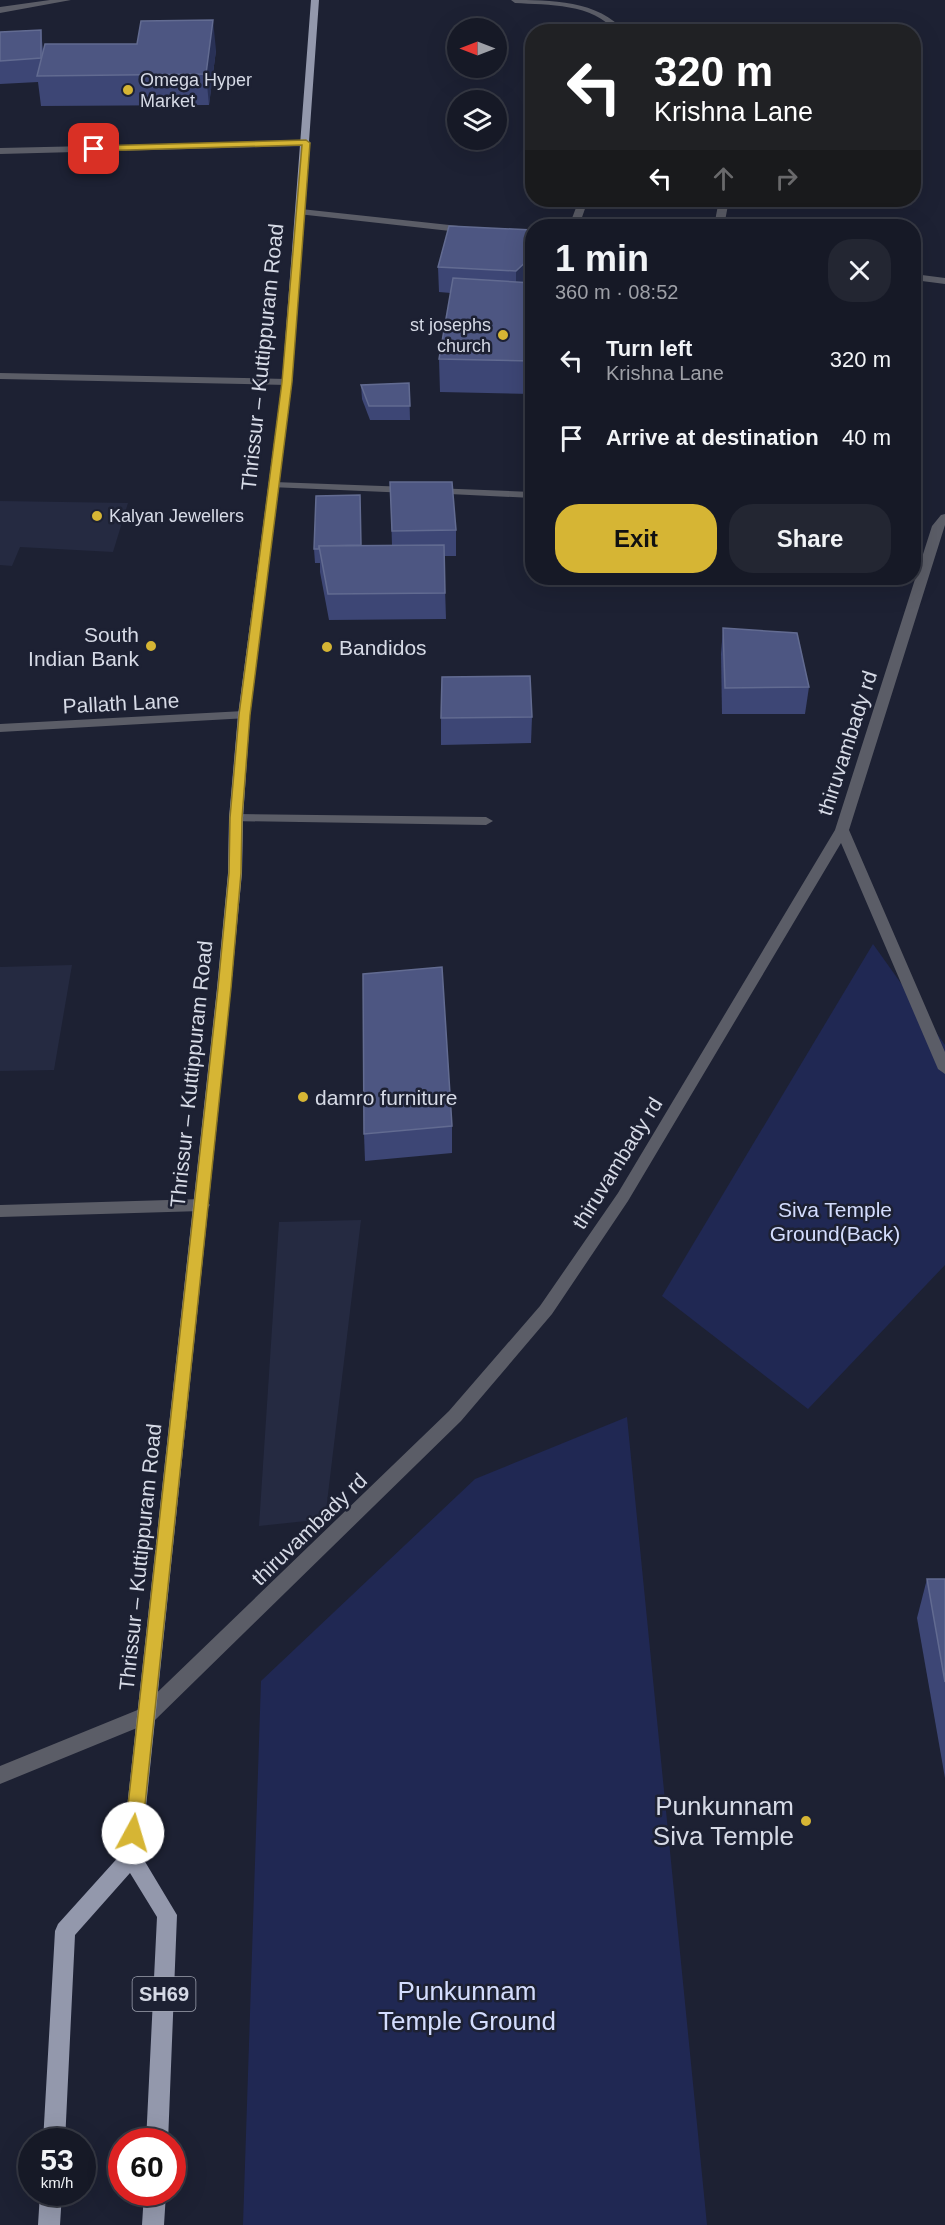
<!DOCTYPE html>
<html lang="en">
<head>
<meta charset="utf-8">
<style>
  :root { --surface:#161926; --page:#232632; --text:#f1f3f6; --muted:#9ea0a7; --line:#353843; --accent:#d6b534 }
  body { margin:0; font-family:Arial,sans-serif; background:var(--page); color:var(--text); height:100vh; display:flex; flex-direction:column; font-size:22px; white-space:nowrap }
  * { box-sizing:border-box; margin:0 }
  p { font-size:20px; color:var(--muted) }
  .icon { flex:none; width:33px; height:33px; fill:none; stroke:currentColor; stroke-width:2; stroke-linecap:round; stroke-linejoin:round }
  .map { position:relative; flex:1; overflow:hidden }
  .panel { position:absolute; left:525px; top:219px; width:396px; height:366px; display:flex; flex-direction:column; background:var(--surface); border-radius:24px; box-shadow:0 6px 24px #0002,0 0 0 2px var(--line) }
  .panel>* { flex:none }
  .hud { position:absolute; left:525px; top:24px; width:396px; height:183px; border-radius:24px; box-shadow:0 6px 24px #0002,0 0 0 2px var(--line); background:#202124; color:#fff; overflow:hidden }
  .needle { width:39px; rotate:270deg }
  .buttons { position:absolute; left:447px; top:18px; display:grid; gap:12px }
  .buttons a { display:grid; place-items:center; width:60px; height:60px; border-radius:50%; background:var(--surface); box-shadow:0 6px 24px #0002,0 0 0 2px var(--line); font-size:30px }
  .speed { position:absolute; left:18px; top:2128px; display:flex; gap:12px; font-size:30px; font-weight:700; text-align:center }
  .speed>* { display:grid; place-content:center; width:78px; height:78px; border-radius:50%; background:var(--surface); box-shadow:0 6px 24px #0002,0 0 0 2px var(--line); line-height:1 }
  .speed small { font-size:15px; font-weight:400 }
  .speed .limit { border:9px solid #d22; background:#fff; color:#111 }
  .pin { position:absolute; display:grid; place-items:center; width:51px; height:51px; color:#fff; margin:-26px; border-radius:12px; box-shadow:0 3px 9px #0006 }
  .me { position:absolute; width:66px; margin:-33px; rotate:6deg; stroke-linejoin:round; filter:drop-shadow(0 0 4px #0008) }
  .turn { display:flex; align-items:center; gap:21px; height:126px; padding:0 30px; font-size:27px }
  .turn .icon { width:78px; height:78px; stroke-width:2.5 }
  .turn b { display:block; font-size:42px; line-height:51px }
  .lanes { display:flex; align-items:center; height:57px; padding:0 30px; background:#0003; justify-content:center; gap:30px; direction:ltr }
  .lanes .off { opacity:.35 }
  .round { display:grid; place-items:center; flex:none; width:63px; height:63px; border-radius:24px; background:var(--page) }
  .headline { display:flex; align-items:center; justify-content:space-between; height:102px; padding:0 30px }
  h1 { font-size:36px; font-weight:700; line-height:45px }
  .button { display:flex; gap:12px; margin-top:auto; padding:12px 30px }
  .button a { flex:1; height:69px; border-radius:24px; background:var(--accent); color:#111; font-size:24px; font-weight:700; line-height:69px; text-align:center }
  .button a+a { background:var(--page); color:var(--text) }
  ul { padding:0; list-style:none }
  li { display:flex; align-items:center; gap:18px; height:78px; padding:0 30px }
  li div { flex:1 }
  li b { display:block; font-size:22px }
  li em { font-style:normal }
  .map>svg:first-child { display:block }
  .built { fill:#252a41 }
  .green { fill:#202853 }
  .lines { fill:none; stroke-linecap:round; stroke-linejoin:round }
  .minor { fill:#5b5d67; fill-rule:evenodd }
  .major { fill:#9398ac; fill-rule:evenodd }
  .wall { fill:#3d4675 }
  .shaded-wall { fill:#293156 }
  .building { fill:#4d5682; stroke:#626b91; stroke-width:1.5 }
  .route { fill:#d6b534; stroke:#8b7622; stroke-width:1.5 }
  .poi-dot { fill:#d6b534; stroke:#1d2133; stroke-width:2 }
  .labels { text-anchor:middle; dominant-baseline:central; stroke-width:5; stroke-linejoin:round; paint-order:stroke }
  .far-poi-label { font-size:18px; fill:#d6dae6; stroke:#1d2133; text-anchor:start }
  .shield { fill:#1d2133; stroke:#9ea2b0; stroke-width:1.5 }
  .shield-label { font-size:20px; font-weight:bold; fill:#d6dae6 }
  .street-label { font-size:21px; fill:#d6dae6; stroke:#1d2133 }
  .poi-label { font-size:21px; fill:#d6dae6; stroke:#1d2133; text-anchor:start }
  .park-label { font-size:21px; fill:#d4ddfe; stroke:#1d2133 }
  .near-poi-label { font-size:26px; fill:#d6dae6; stroke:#1d2133; text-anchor:end }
  .near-park-label { font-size:26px; fill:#d4ddfe; stroke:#1d2133 }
</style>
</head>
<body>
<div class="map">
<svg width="945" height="2225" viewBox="0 0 945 2225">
  <rect width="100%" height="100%" fill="#1d2133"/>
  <!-- built -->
  <g class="built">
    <polygon points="0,501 128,503 113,552 20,547 12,566 0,565"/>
    <polygon points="72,965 54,1070 0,1071 0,967"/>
    <polygon points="361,1220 325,1519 259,1526 279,1222"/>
  </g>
  <!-- green -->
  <g class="green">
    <polygon points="873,944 945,1045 945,1265 808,1409 662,1296"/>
    <polygon points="627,1417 707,2225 243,2225 261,1681 475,1479"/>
  </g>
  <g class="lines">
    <!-- minor -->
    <g class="minor">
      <polygon points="50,0 71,0 0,13 0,7"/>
      <path d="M511,0C550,0 599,0 625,32H616C593,3 548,5 515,3Z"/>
      <polygon points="309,141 311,143 306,146 0,154 0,148"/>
      <polygon points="579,200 588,200 579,226 569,226"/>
      <polygon points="719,200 729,200 724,226 714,226"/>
      <polygon points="301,209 468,227 473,230 468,233 298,214 298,210"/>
      <polygon points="914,274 945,278 945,284 914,280"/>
      <polygon points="0,373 287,379 292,382 287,385 0,379"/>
      <polygon points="274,482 409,487 415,490 409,493 270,487 270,483"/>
      <polygon points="433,488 532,492 532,498 429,493 429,489"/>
      <polygon points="945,514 945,525 849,830 945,1052 945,1074 938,1069 841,843 628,1201 552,1314 461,1421 154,1721 0,1784 0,1766 140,1709 449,1411 540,1306 618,1193 835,830 932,526 941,515"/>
      <polygon points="244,711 248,712 250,715 248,718 0,732 0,724"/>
      <polygon points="236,814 486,817 493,821 486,825 231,821 229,818"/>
      <polygon points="202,1199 207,1201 210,1205 207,1209 202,1211 0,1217 0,1205"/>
    </g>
    <!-- major -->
    <g class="major">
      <polygon points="311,0 319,0 292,382 250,715 243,818 242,873 231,988 141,1855 177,1915 168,2142 146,2142 157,1917 130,1873 75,1935 65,2142 43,2142 55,1931 58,1924 122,1853 217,988 228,873 229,818 238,715 282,382"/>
      <polygon points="40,2193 62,2193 60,2225 38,2225"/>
      <polygon points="144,2193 166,2193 164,2225 142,2225"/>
    </g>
  </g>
  <!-- wall -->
  <g class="wall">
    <polygon points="41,30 43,51 216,50 209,105 41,106 38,82 0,84 0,32"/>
    <polygon points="532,230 532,280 530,283 532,283 532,394 440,392 439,359 451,293 439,292 438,267"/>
    <polygon points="409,383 410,420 370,420 362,399 361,385"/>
    <polygon points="390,482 456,530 456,556 444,556 446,619 329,620 320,572 320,563 315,563 314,549 361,545 392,545"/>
    <polygon points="678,578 719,578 717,584"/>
    <polygon points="802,578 842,578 842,582"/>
    <polygon points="723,628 809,687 805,714 722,714 721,654"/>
    <polygon points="532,717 531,743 441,745 441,718"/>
    <polygon points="452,1126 452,1153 365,1161 364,1134"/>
    <polygon points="927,1579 945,1579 945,1778 917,1618"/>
  </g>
  <!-- shaded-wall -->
  <g class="shaded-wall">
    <polygon points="213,20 216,50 209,105 206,74"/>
    <polygon points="532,256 532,280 516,296 516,271"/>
  </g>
  <!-- building -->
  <g class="building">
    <polygon points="213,20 206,74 37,76 45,44 137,44 141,21"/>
    <polygon points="41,30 41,58 0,61 0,32"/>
    <polygon points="449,226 532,230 532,256 516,271 438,267"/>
    <polygon points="453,278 532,283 532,361 439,359"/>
    <polygon points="409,383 410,406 369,406 361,385"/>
    <polygon points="390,482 452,482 456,530 392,531"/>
    <polygon points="360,495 361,545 319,546 319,549 314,549 316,496"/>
    <polygon points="444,545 445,593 328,594 319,546"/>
    <polygon points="723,628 797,633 809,687 725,688"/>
    <polygon points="530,676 532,717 441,718 442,677"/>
    <polygon points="442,967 452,1126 364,1134 363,974"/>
    <polygon points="927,1579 945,1579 945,1682"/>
  </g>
  <!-- route -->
  <polygon class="route" points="306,140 310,143 292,382 250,715 242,818 241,873 231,988 142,1833 140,1839 133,1842 127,1839 125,1833 218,988 229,873 230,818 239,715 282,382 302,145 94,151 90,149 94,146"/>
  <!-- markers -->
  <g class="poi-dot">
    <circle cx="128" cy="90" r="6"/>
    <circle cx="503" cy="335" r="6"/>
    <circle cx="97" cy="516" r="6"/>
    <circle cx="151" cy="646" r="6"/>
    <circle cx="327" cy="647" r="6"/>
    <circle cx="303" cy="1097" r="6"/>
    <circle cx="806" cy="1821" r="6"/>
  </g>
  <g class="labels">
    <!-- far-poi labels -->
    <g class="far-poi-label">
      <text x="140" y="80">Omega Hyper<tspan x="140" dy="21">Market</tspan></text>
      <text x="491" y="325" text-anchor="end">st josephs<tspan x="491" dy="21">church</tspan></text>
      <text x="109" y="516">Kalyan Jewellers</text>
    </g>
    <!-- shield labels -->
    <rect class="shield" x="132.5" y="1977" width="63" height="34" rx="4.5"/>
    <g class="shield-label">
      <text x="164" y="1994">SH69</text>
    </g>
    <!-- street labels -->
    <g class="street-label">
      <text transform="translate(262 357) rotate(-84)">Thrissur – Kuttippuram Road</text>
      <text transform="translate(121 703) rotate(-3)">Pallath Lane</text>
      <text transform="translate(847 743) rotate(-72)">thiruvambady rd</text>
      <text transform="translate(191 1074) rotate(-84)">Thrissur – Kuttippuram Road</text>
      <text transform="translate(617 1163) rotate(-58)">thiruvambady rd</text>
      <text transform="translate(309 1529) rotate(-44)">thiruvambady rd</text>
      <text transform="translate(140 1557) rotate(-84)">Thrissur – Kuttippuram Road</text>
    </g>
    <!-- poi labels -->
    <g class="poi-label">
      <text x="139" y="634" text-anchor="end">South<tspan x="139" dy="24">Indian Bank</tspan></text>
      <text x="339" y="647">Bandidos</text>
      <text x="315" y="1097">damro furniture</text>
    </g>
    <!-- park labels -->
    <g class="park-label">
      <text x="835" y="1209">Siva Temple<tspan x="835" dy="24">Ground(Back)</tspan></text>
    </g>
    <!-- near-poi labels -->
    <g class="near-poi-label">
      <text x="794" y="1806">Punkunnam<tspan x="794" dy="30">Siva Temple</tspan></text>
    </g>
    <!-- near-park labels -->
    <g class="near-park-label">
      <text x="467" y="1991">Punkunnam<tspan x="467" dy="30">Temple Ground</tspan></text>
    </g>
  </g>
</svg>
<div class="buttons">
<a><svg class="needle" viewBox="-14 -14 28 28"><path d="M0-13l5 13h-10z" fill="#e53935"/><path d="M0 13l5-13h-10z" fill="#9ea0a7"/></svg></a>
<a><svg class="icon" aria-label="layers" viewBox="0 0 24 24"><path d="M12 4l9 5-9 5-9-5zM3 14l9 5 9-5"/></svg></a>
</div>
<div class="speed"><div>53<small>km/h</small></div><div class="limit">60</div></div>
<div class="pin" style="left:94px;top:149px;background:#d93025"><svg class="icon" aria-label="arrive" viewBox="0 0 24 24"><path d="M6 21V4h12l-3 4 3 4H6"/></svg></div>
<svg class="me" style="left:133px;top:1833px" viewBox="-20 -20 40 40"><circle r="19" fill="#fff"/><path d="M0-13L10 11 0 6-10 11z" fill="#d6b534"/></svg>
<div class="hud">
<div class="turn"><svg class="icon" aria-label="left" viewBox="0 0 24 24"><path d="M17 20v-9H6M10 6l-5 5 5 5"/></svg><div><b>320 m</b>Krishna Lane</div></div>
<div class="lanes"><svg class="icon" aria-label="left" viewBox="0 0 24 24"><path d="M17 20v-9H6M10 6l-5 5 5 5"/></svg><svg class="icon off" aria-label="ahead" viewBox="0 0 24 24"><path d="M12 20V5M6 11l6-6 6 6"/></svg><svg class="icon off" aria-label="right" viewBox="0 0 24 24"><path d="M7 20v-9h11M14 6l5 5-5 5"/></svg></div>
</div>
<section class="panel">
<div class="headline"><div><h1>1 min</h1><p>360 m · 08:52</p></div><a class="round"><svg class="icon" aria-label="close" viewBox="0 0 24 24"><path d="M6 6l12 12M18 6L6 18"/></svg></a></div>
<ul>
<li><svg class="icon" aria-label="left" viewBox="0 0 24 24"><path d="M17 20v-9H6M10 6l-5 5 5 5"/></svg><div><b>Turn left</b><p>Krishna Lane</p></div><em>320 m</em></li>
<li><svg class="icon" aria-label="arrive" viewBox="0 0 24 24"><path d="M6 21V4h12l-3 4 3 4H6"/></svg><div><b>Arrive at destination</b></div><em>40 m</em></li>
</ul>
<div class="button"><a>Exit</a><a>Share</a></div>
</section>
</div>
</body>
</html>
